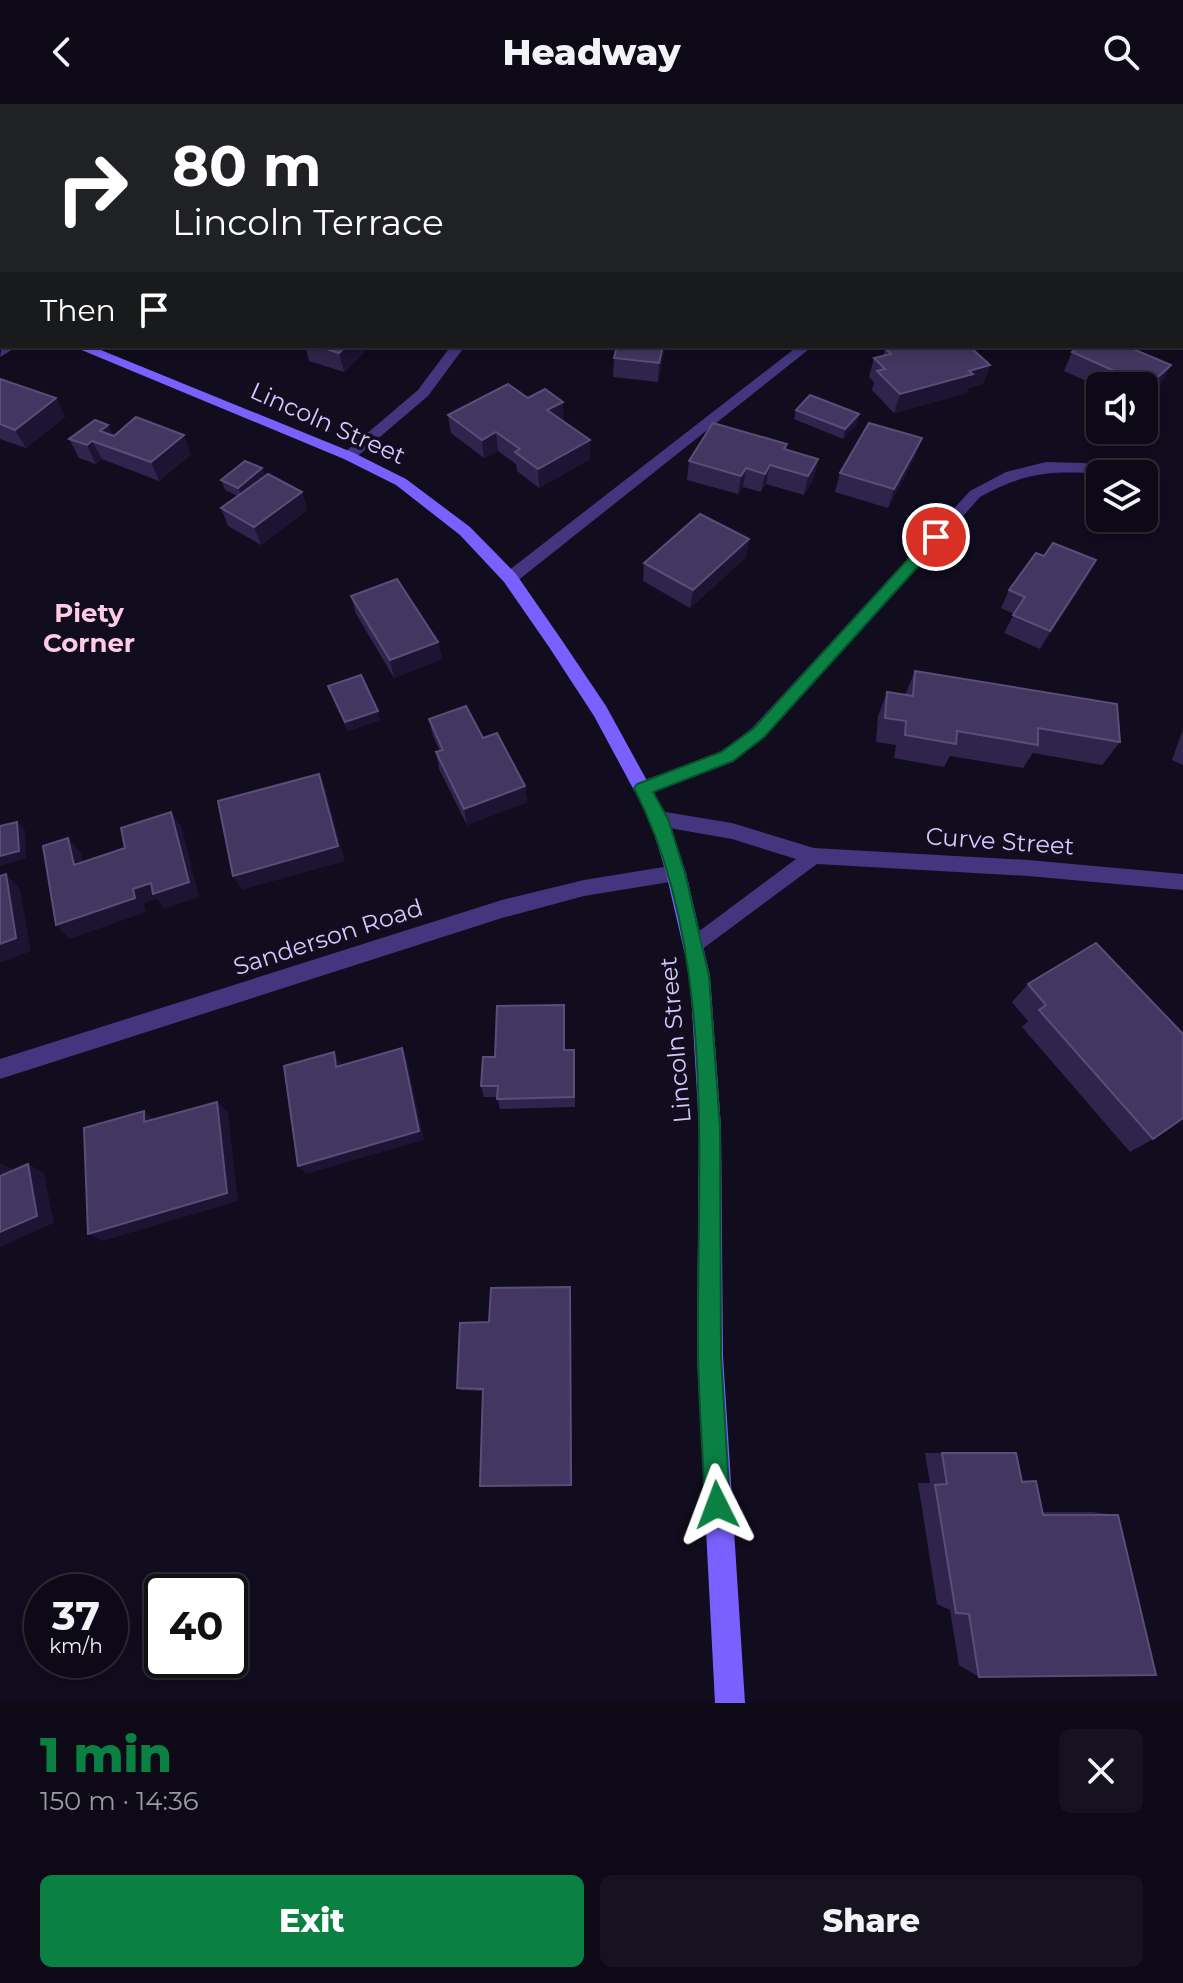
<!DOCTYPE html>
<html lang="en">
<head>
<meta charset="utf-8">
<style>
  :root { --surface:#0d0916; --page:#16121f; --text:#f1f3f6; --muted:#9a9aa1; --line:#2d2a35; --accent:#0b8043 }
  body { margin:0; font-family:Montserrat,sans-serif; background:var(--page); color:var(--text); height:100vh; display:flex; flex-direction:column; font-size:30px; white-space:nowrap }
  * { box-sizing:border-box; margin:0 }
  p { font-size:26px; color:var(--muted) }
  .icon { flex:none; width:44px; height:44px; fill:none; stroke:currentColor; stroke-width:2; stroke-linecap:round; stroke-linejoin:round }
  .map { position:relative; height:1599px; overflow:hidden }
  .side { display:flex; flex-direction:column; background:var(--surface); flex:1 }
  .side>* { flex:none }
  .hud { position:absolute; left:0px; top:0px; width:1184px; height:244px; box-shadow:0 4px 12px #0003,0 0 0 2px var(--line); background:#202124; color:#fff; overflow:hidden }
  .controls { position:absolute; left:1086px; top:268px; display:grid; gap:16px }
  .controls a { display:grid; place-items:center; width:72px; height:72px; border-radius:12px; background:var(--surface); box-shadow:0 4px 12px #0003,0 0 0 2px var(--line); font-size:40px }
  .speed { position:absolute; left:24px; top:1470px; display:flex; gap:16px; font-size:40px; font-weight:700; text-align:center }
  .speed>* { display:grid; place-content:center; width:104px; height:104px; border-radius:50%; background:var(--surface); box-shadow:0 4px 12px #0003,0 0 0 2px var(--line); line-height:1 }
  .speed small { font-size:20px; font-weight:400 }
  .speed .limit { border:4px solid #111; border-radius:12px; background:#fff; color:#111 }
  .pin { position:absolute; display:grid; place-items:center; width:68px; height:68px; color:#fff; margin:-34px; border:4px solid #fff; border-radius:50%; box-shadow:0 2px 8px #0007 }
  .me { position:absolute; width:88px; margin:-44px; rotate:357deg; stroke-linejoin:round; filter:drop-shadow(0 0 6px #0008) }
  .turn { display:flex; align-items:center; gap:28px; height:168px; padding:0 40px; font-size:36px }
  .turn .icon { width:104px; height:104px; stroke-width:2.5 }
  .turn b { display:block; font-size:56px; line-height:68px }
  .then { display:flex; align-items:center; height:76px; padding:0 40px; background:#0003; gap:16px; font-size:30px }
  .round { display:grid; place-items:center; flex:none; width:84px; height:84px; border-radius:12px; background:var(--page) }
  .summary { display:flex; align-items:center; justify-content:space-between; height:136px; padding:0 40px }
  h1 { font-size:48px; font-weight:800; line-height:60px; color:var(--accent) }
  .primary-button { display:flex; gap:16px; margin-top:auto; padding:16px 40px }
  .primary-button a { flex:1; height:92px; border-radius:12px; background:var(--accent); color:#fff; font-size:32px; font-weight:800; line-height:92px; text-align:center }
  .primary-button a+a { background:var(--page); color:var(--text) }
  header { display:flex; justify-content:space-between; align-items:center; height:104px; padding:0 40px; background:var(--surface); font-size:36px; font-weight:800 }
  .map>svg:first-child { display:block }
  .lines { fill:none; stroke-linecap:round; stroke-linejoin:round }
  .lane { fill:#43367e; fill-rule:evenodd }
  .street { fill:#43367e; fill-rule:evenodd }
  .secondary { fill:#7960ff; fill-rule:evenodd }
  .wall { fill:#31244c }
  .shaded-wall { fill:#1d1332 }
  .building { fill:#433660; stroke:#5a4d79; stroke-width:2 }
  .route { fill:#0b8043; stroke:#07532c; stroke-width:2 }
  .labels { text-anchor:middle; dominant-baseline:central; stroke-width:7; stroke-linejoin:round; paint-order:stroke }
  .street-label { font-size:24px; fill:#d6c9ff; stroke:#110c1e }
  .neighbourhood-label { font-size:26px; font-weight:bold; fill:#ffcbe5; stroke:#110c1e }
</style>
</head>
<body>
<header><svg class="icon" aria-label="back" viewBox="0 0 24 24"><path d="M15 5l-7 7 7 7"/></svg>Headway<svg class="icon" aria-label="search" viewBox="0 0 24 24"><circle cx="10" cy="10" r="6"/><path d="M15 15l6 6"/></svg></header>
<div class="map">
<svg width="1183" height="1599" viewBox="0 0 1183 1599">
  <rect width="100%" height="100%" fill="#110c1e"/>
  <g class="lines">
    <!-- lane -->
    <g class="lane">
      <polygon points="751,0 762,0 750,2"/>
      <polygon points="838,0 853,0 854,2 839,2"/>
      <rect x="1182" y="103" width="1" height="6"/>
      <polygon points="18,242 0,253 2,242"/>
    </g>
    <!-- street -->
    <g class="street">
      <polygon points="303,0 317,0 318,2 304,2"/>
      <polygon points="451,242 465,242 428,292 354,355 344,355 344,349 418,286"/>
      <polygon points="798,242 813,242 516,478 504,478 504,470"/>
      <path d="M1046,358L1083,359L1128,367L1130,370C1069,370 1038,360 980,393L764,634L733,658L643,691L636,689L634,684L636,679L721,648L752,624L970,387L1006,368Z"/>
      <polygon points="659,707 732,719 814,744 1028,756 1183,770 1183,786 1028,772 817,760 693,852 686,849 683,843 686,837 796,755 732,735 652,721 650,715 652,709"/>
      <polygon points="676,761 683,763 686,769 683,775 676,777 584,792 502,814 0,975 0,955 502,796 584,776"/>
    </g>
    <!-- secondary -->
    <g class="secondary">
      <polygon points="0,206 2,207 2,215 0,214"/>
      <polygon points="72,242 91,242 354,349 406,375 470,423 516,470 561,535 606,602 668,715 686,769 710,872 721,1023 723,1252 745,1599 715,1599 697,1252 699,1023 690,872 666,769 650,716 594,612 549,543 504,478 460,431 396,381 344,355"/>
    </g>
  </g>
  <!-- wall -->
  <g class="wall">
    <polygon points="1183,15 1183,80 1182,80"/>
    <polygon points="305,242 369,242 369,243 344,268 309,257"/>
    <polygon points="617,242 665,242 658,278 613,273 614,254"/>
    <polygon points="885,244 990,261 983,280 968,284 966,289 894,309 872,286 874,278 869,273 874,254 883,252"/>
    <polygon points="1072,248 1171,261 1161,280 1144,296 1144,282 1100,282 1100,283 1064,267"/>
    <polygon points="0,275 56,294 65,313 26,344 0,335"/>
    <polygon points="528,294 564,316 563,317 590,355 539,384 517,367 516,360 498,347 484,354 451,329 448,311"/>
    <polygon points="796,306 859,310 857,320 843,335 794,315"/>
    <polygon points="108,321 113,331 191,350 159,377 102,355 96,360 79,354 69,335"/>
    <polygon points="786,346 818,355 814,374 804,391 766,380 761,388 743,383 738,390 687,376 689,357"/>
    <polygon points="915,353 888,404 835,388 840,369"/>
    <polygon points="262,364 265,372 302,388 307,406 261,441 228,422 221,404 238,392 225,386 221,376"/>
    <polygon points="749,435 746,453 690,504 643,477 644,459"/>
    <polygon points="1086,475 1040,545 1004,529 1014,510 1001,504 1009,486"/>
    <polygon points="351,492 438,538 442,555 394,574 356,510"/>
    <polygon points="915,567 1120,638 1102,661 1033,649 1023,664 950,652 944,663 894,654 896,641 876,638 878,612 887,588 905,591"/>
    <polygon points="328,582 380,616 348,627"/>
    <polygon points="429,615 483,634 525,682 527,698 467,721 439,665 436,648 440,647 433,632"/>
    <polygon points="1183,625 1183,661 1172,656"/>
    <polygon points="1096,839 1153,1035 1130,1048 1022,923 1028,917 1012,898 1028,880"/>
    <polygon points="565,914 565,946 574,946 575,1003 500,1005 497,993 484,993 481,982 495,953"/>
    <polygon points="570,1188 572,1380 571,1381 483,1287 461,1286 457,1284 489,1218"/>
    <polygon points="925,1349 1016,1349 1022,1376 1036,1377 1043,1408 1092,1408 1118,1411 979,1573 959,1561 950,1506 937,1500 918,1379 930,1379"/>
  </g>
  <!-- shaded-wall -->
  <g class="shaded-wall">
    <polygon points="0,0 24,0 22,2 2,2 2,17 0,13"/>
    <polygon points="1,52 2,74 0,75 0,53"/>
    <polygon points="346,242 369,242 369,243 344,268 339,249"/>
    <polygon points="663,242 665,242 658,278 659,259"/>
    <polygon points="990,261 983,280 968,284 966,289 894,309 900,290"/>
    <polygon points="1171,261 1161,280 1144,296 1144,290 1148,282"/>
    <polygon points="56,294 65,313 26,344 15,326"/>
    <polygon points="563,298 564,316 548,325 547,306"/>
    <polygon points="859,310 857,320 843,335 845,325"/>
    <polygon points="108,321 117,340 100,327"/>
    <polygon points="496,328 498,347 484,354 482,336"/>
    <polygon points="184,331 191,350 159,377 151,358"/>
    <polygon points="922,334 915,353 888,404 894,385"/>
    <polygon points="590,336 590,355 539,384 538,365"/>
    <polygon points="92,337 102,355 96,360 87,341"/>
    <polygon points="818,355 814,374 804,391 808,372"/>
    <polygon points="770,361 766,380 761,388 765,370"/>
    <polygon points="262,364 266,374 242,393 238,384"/>
    <polygon points="746,364 743,383 738,390 741,372"/>
    <polygon points="302,388 307,406 261,441 254,423"/>
    <polygon points="749,435 746,453 690,504 693,486"/>
    <polygon points="1096,456 1086,475 1040,545 1050,527"/>
    <polygon points="438,538 442,555 394,574 390,556"/>
    <polygon points="378,607 380,616 348,627 345,618"/>
    <polygon points="319,670 326,686 345,757 242,786 233,772"/>
    <polygon points="525,682 527,698 467,721 464,705"/>
    <polygon points="171,708 182,723 199,793 164,805 157,795 144,799 146,808 70,835 56,821 133,785"/>
    <polygon points="17,718 25,726 26,754 0,762 0,752"/>
    <polygon points="68,734 81,749 87,775 74,761"/>
    <polygon points="6,770 20,785 31,847 0,859 0,840"/>
    <polygon points="402,944 407,956 424,1036 306,1070 298,1062"/>
    <polygon points="334,948 341,959 343,974 336,963"/>
    <polygon points="217,998 228,1008 238,1097 103,1137 88,1130"/>
    <polygon points="144,1007 156,1017 144,1018"/>
    <polygon points="0,1059 15,1066 0,1072"/>
    <polygon points="28,1060 44,1069 54,1119 0,1143 0,1128"/>
  </g>
  <!-- building -->
  <g class="building">
    <polygon points="191,0 207,0 214,2 188,2"/>
    <polygon points="1183,15 1183,52 1182,52"/>
    <rect x="0" y="28" width="2" height="25"/>
    <polygon points="317,242 346,242 339,249"/>
    <polygon points="617,242 663,242 659,259 614,254"/>
    <polygon points="895,242 969,242 990,261 969,267 973,270 900,290 877,267 885,265 874,254 891,250 885,244"/>
    <polygon points="1080,242 1126,242 1171,261 1148,282 1072,248"/>
    <polygon points="0,275 56,294 15,326 0,320"/>
    <polygon points="508,280 528,294 545,285 563,298 547,306 590,336 538,365 515,348 520,345 496,328 482,336 448,311"/>
    <polygon points="810,291 859,310 845,325 796,306"/>
    <polygon points="136,313 184,331 151,358 92,337 87,341 69,335 95,316 108,321 100,327 114,332"/>
    <polygon points="713,319 787,340 784,345 818,355 808,372 770,361 765,370 746,364 741,372 689,357"/>
    <polygon points="869,319 922,334 894,385 840,369"/>
    <polygon points="245,357 262,364 238,384 221,376"/>
    <polygon points="268,370 302,388 254,423 221,404"/>
    <polygon points="700,410 749,435 693,486 644,459"/>
    <polygon points="1053,439 1096,456 1050,527 1013,511 1025,493 1009,486 1036,449 1044,452"/>
    <polygon points="397,475 438,538 390,556 351,492"/>
    <polygon points="915,567 1117,600 1120,638 1038,624 1038,641 957,627 956,640 905,631 906,617 885,614 887,588 913,592"/>
    <polygon points="361,571 378,607 345,618 328,582"/>
    <polygon points="466,602 483,634 497,629 525,682 464,705 436,648 443,646 429,615"/>
    <polygon points="319,670 338,742 233,772 218,697"/>
    <polygon points="171,708 189,778 153,790 151,779 133,785 135,794 56,821 43,742 68,734 74,761 125,744 121,724"/>
    <polygon points="17,718 19,747 0,752 0,722"/>
    <polygon points="6,770 16,834 0,840 0,772"/>
    <polygon points="1096,839 1183,930 1183,1014 1153,1035 1039,906 1046,901 1028,880"/>
    <polygon points="564,901 564,946 574,946 574,993 497,995 498,982 481,982 483,953 495,953 497,902"/>
    <polygon points="402,944 419,1027 298,1062 284,962 334,948 336,963"/>
    <polygon points="217,998 227,1089 88,1130 84,1024 144,1007 144,1018"/>
    <polygon points="28,1060 37,1112 0,1128 0,1072"/>
    <polygon points="570,1183 571,1381 480,1382 483,1285 457,1284 460,1219 489,1218 491,1184"/>
    <polygon points="942,1349 1016,1349 1022,1378 1036,1377 1043,1411 1118,1411 1156,1571 979,1573 969,1510 956,1509 935,1381 947,1380"/>
  </g>
  <!-- route -->
  <path class="route" d="M936,428L941,430V437L764,633L733,657L653,688L668,715L685,769L709,872L720,1023L721,1252L730,1401L726,1410L717,1414L709,1410L705,1401C703,1351 699,1300 698,1250C696,1071 719,848 634,684L637,680L721,648L753,625L931,430Z"/>
  <g class="labels">
    <!-- street labels -->
    <g class="street-label">
      <text transform="translate(328 319) rotate(24)">Lincoln Street</text>
      <text transform="translate(1000 737) rotate(4)">Curve Street</text>
      <text transform="translate(328 833) rotate(-18)">Sanderson Road</text>
      <text transform="translate(675 936) rotate(-95)">Lincoln Street</text>
    </g>
    <!-- neighbourhood labels -->
    <g class="neighbourhood-label">
      <text x="89" y="509">Piety<tspan x="89" dy="30">Corner</tspan></text>
    </g>
  </g>
</svg>
<div class="controls">
<a><svg class="icon" aria-label="sound" viewBox="0 0 24 24"><path d="M4 9h4l5-4v14l-5-4H4zM17 9q2 3 0 6"/></svg></a>
<a><svg class="icon" aria-label="layers" viewBox="0 0 24 24"><path d="M12 4l9 5-9 5-9-5zM3 14l9 5 9-5"/></svg></a>
</div>
<div class="speed"><div>37<small>km/h</small></div><div class="limit">40</div></div>
<div class="pin" style="left:936px;top:433px;background:#d93025"><svg class="icon" aria-label="arrive" viewBox="0 0 24 24"><path d="M6 21V4h12l-3 4 3 4H6"/></svg></div>
<svg class="me" style="left:717px;top:1401px" viewBox="-20 -20 40 40"><path d="M0-17L14 15 0 8-14 15z" fill="#0b8043" stroke="#fff" stroke-width="4"/></svg>
<div class="hud">
<div class="turn"><svg class="icon" aria-label="right" viewBox="0 0 24 24"><path d="M7 20v-9h11M14 6l5 5-5 5"/></svg><div><b>80 m</b>Lincoln Terrace</div></div>
<div class="then">Then<svg class="icon" aria-label="arrive" viewBox="0 0 24 24"><path d="M6 21V4h12l-3 4 3 4H6"/></svg></div>
</div>
</div>
<section class="side">
<div class="summary"><div><h1>1 min</h1><p>150 m · 14:36</p></div><a class="round"><svg class="icon" aria-label="close" viewBox="0 0 24 24"><path d="M6 6l12 12M18 6L6 18"/></svg></a></div>
<div class="primary-button"><a>Exit</a><a>Share</a></div>
</section>
</body>
</html>
